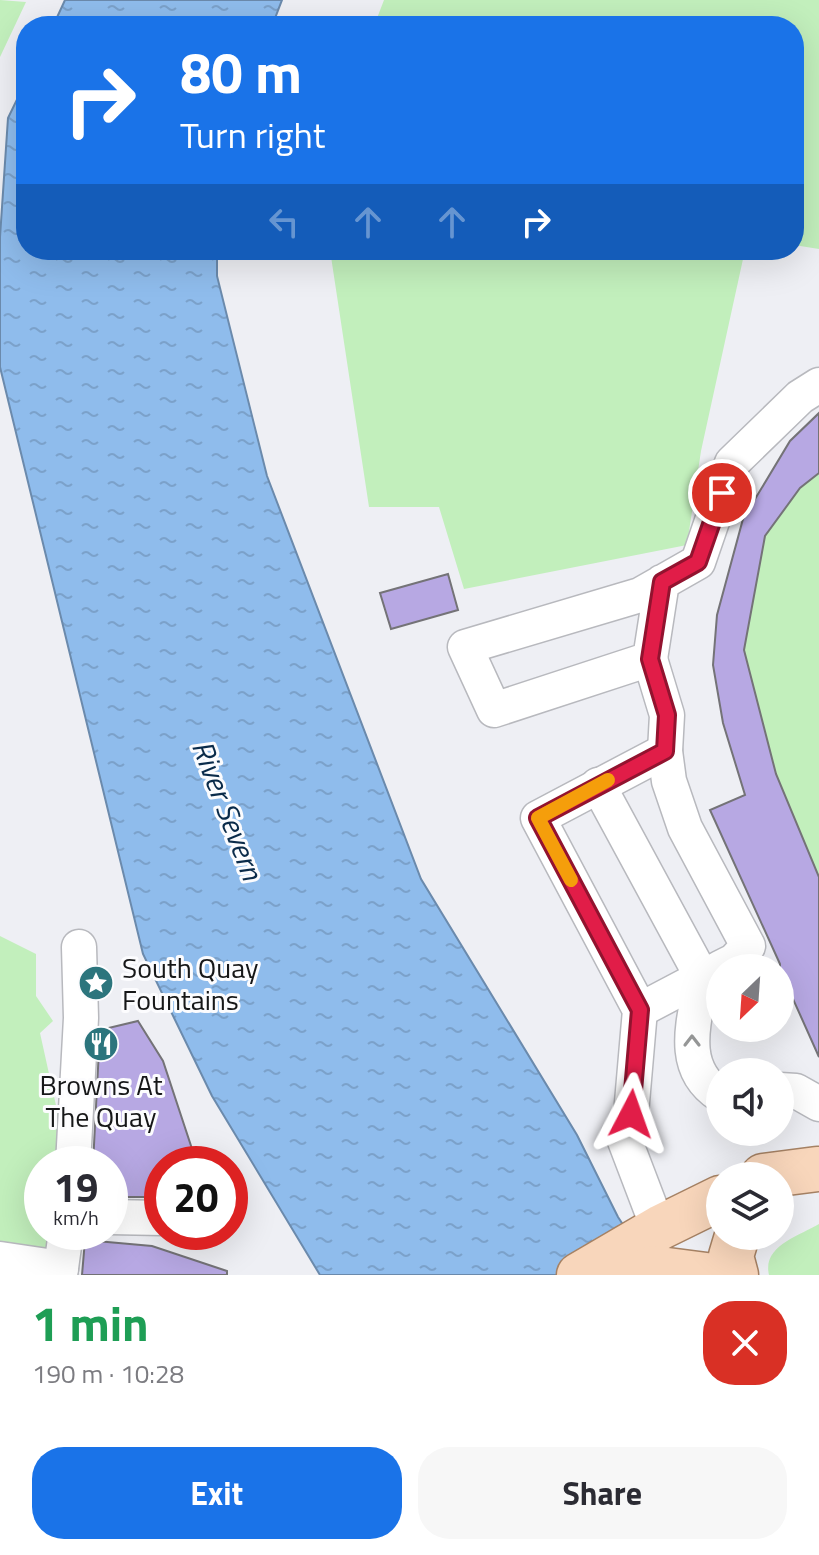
<!DOCTYPE html>
<html lang="en">
<head>
<meta charset="utf-8">
<style>
  :root { --surface:#fff; --page:#f7f7f7; --text:#2b2b33; --muted:#7c7c81; --accent:#1a73e8 }
  body { margin:0; font-family:"Titillium Web",sans-serif; background:var(--page); color:var(--text); height:100vh; display:flex; flex-direction:column; font-size:30px; white-space:nowrap }
  * { box-sizing:border-box; margin:0 }
  p { font-size:26px; color:var(--muted) }
  .icon { flex:none; width:44px; height:44px; fill:none; stroke:currentColor; stroke-width:2; stroke-linecap:round; stroke-linejoin:round }
  .map { position:relative; height:1275px; overflow:hidden }
  .sheet { display:flex; flex-direction:column; background:var(--surface); flex:1 }
  .sheet>* { flex:none }
  .hud { position:absolute; left:16px; top:16px; width:788px; height:244px; border-radius:32px; box-shadow:0 8px 32px #0002; background:#1a73e8; color:#fff; overflow:hidden }
  .needle { width:52px; rotate:205deg }
  .fabs { position:absolute; left:706px; top:954px; display:grid; gap:16px }
  .fabs a { display:grid; place-items:center; width:88px; height:88px; border-radius:50%; background:var(--surface); box-shadow:0 8px 32px #0002; font-size:40px }
  .speed { position:absolute; left:24px; top:1146px; display:flex; gap:16px; font-size:40px; font-weight:700; text-align:center }
  .speed>* { display:grid; place-content:center; width:104px; height:104px; border-radius:50%; background:var(--surface); box-shadow:0 8px 32px #0002; line-height:1 }
  .speed small { font-size:20px; font-weight:400 }
  .speed .limit { border:12px solid #d22; background:#fff; color:#111 }
  .pin { position:absolute; display:grid; place-items:center; width:68px; height:68px; color:#fff; margin:-34px; border:4px solid #fff; border-radius:50%; box-shadow:0 2px 8px #0007 }
  .me { position:absolute; width:88px; margin:-44px; rotate:4deg; stroke-linejoin:round; filter:drop-shadow(0 0 6px #0008) }
  .turn { display:flex; align-items:center; gap:28px; height:168px; padding:0 32px; font-size:36px }
  .turn .icon { width:104px; height:104px; stroke-width:2.5 }
  .turn b { display:block; font-size:56px; line-height:68px }
  .lanes { display:flex; align-items:center; height:76px; padding:0 32px; background:#0003; justify-content:center; gap:40px; direction:ltr }
  .lanes .off { opacity:.35 }
  .round { display:grid; place-items:center; flex:none; width:84px; height:84px; border-radius:32px; background:var(--page) }
  .head { display:flex; align-items:center; justify-content:space-between; height:136px; padding:0 32px }
  h1 { font-size:48px; font-weight:700; line-height:60px; color:#1e9e55 }
  .cta { display:flex; gap:16px; margin-top:auto; padding:16px 32px }
  .cta a { flex:1; height:92px; border-radius:32px; background:var(--accent); color:#fff; font-size:32px; font-weight:700; line-height:92px; text-align:center }
  .cta a+a { background:var(--page); color:var(--text) }
  .map>svg:first-child { display:block }
  .green { fill:#c2efbc }
  .water { fill:url(#water-ripples); stroke:#6b8aac; stroke-width:2 }
  .building { fill:#b7a8e3; stroke:#747377; stroke-width:2 }
  .lines { fill:none; stroke-linecap:round; stroke-linejoin:round }
  .minor-casing { stroke:#b8b9be; stroke-width:37 }
  .major-casing { stroke:#a68264; stroke-width:47 }
  .minor { stroke:#fff; stroke-width:34 }
  .major { stroke:#f8d6bb; stroke-width:44 }
  .oneway { stroke:#969797 }
  .route-casing { stroke:#92132f; stroke-width:20 }
  .route { stroke:#e11d48; stroke-width:14 }
  .slow { stroke:#f59e0b; stroke-width:14 }
  .labels { text-anchor:middle; dominant-baseline:central; stroke-width:6; stroke-linejoin:round; paint-order:stroke }
  .poi-label { font-size:28px; fill:#161718; stroke:#fcfcfe; text-anchor:start }
  .water-label { font-size:30px; font-style:italic; fill:#0a2b4a; stroke:#fcfcfe }
</style>
</head>
<body>
<div class="map">
<svg width="819" height="1275" viewBox="0 0 819 1275">
  <defs>
    <pattern id="water-ripples" width="26" height="14" patternUnits="userSpaceOnUse" patternTransform="scale(2)"><rect width="26" height="14" fill="#8fbcec"/><path d="M2 4q2-2 4 0t4 0M15 11q2-2 4 0t4 0" fill="none" stroke="#7ba1ca"/></pattern>
  </defs>
  <rect width="100%" height="100%" fill="#eeeff4"/>
  <!-- green -->
  <g class="green">
    <polygon points="0,0 26,2 0,57"/>
    <polygon points="384,0 819,0 819,249 794,245 794,26 374,26"/>
    <polygon points="330,250 745,250 701,451 687,545 464,589 439,507 369,507"/>
    <polygon points="819,473 819,877 776,774 744,650 765,536 800,488"/>
    <polygon points="0,936 36,954 36,996 53,1021 40,1033 59,1119 57,1164 42,1164 42,1232 50,1232 47,1254 0,1252"/>
    <path d="M819,1224V1275H769C762,1246 799,1236 819,1224Z"/>
  </g>
  <!-- water -->
  <g class="water">
    <polygon points="65,0 282,0 272,26 53,26"/>
    <polygon points="26,81 26,250 217,250 217,276 267,476 421,879 577,1135 618,1217 656,1275 320,1275 212,1096 143,954 0,367 0,237 8,118"/>
  </g>
  <!-- building -->
  <g class="building">
    <polygon points="819,413 819,473 800,488 765,536 744,650 776,774 819,877 819,1057 789,990 780,994 780,964 710,810 745,795 723,723 713,665 717,615 743,519 790,441"/>
    <polygon points="448,574 458,610 391,629 380,593"/>
    <polygon points="138,1021 163,1061 197,1164 162,1164 162,1197 110,1197 110,1164 93,1164 100,1030"/>
    <polygon points="85,1240 152,1246 227,1271 227,1275 82,1275"/>
  </g>
  <g class="lines">
    <defs>
      <g id="minor">
        <polyline points="662,582 650,659 494,710 465,647 640,595 698,562 732,463 800,397 819,385"/>
        <polyline points="650,659 667,715 665,751 669,781 685,828 748,946 734,961 720,968"/>
        <path d="M598,785L702,977C695,1019 677,1067 720,1095"/>
        <polyline points="640,1010 714,971"/>
        <polyline points="780,1090 796,1091 819,1104"/>
        <polyline points="73,1164 81,1018 79,947"/>
        <polyline points="110,1217 162,1218"/>
        <polyline points="661,1227 654,1217 622,1133 631,1114 640,1010 538,818 665,751"/>
        <polyline points="0,1259 61,1268"/>
        <polyline points="60,1275 66,1232"/>
      </g>
      <g id="major">
        <polyline points="763,1176 817,1169"/>
        <polyline points="579,1275 661,1227 720,1198"/>
        <polyline points="640,1275 652,1268 706,1275"/>
        <polyline points="736,1275 731,1256 737,1236"/>
      </g>
    </defs>
    <!-- minor casing -->
    <use href="#minor" class="minor-casing"/>
    <!-- major casing -->
    <use href="#major" class="major-casing"/>
    <!-- minor -->
    <use href="#minor" class="minor"/>
    <!-- major -->
    <use href="#major" class="major"/>
  </g>
  <!-- one-way arrows -->
  <defs><path id="oneway-chevron" d="M-2-3.5L2.5 0L-2 3.5" fill="none" stroke-width="1.6" stroke-linecap="round" stroke-linejoin="round" transform="scale(2)"/></defs>
  <use class="oneway" href="#oneway-chevron" transform="translate(692 1041) rotate(-90)"/>
  <g class="lines">
    <defs>
      <polyline id="route" points="631,1114 640,1010 538,818 665,751 667,715 650,659 662,582 698,562 722,493"/>
    </defs>
    <!-- route casing -->
    <use href="#route" class="route-casing"/>
    <!-- route -->
    <use href="#route" class="route"/>
    <!-- slow -->
    <polyline class="slow" points="571,880 538,818 608,780"/>
  </g>
  <!-- icons -->
  <defs>
    <symbol id="sight-disc" viewBox="-11 -11 22 22"><circle r="9.5" fill="#2c757d" stroke="#fcfcfe"/><path d="M0-6L1.8-2.2L6-1.7L2.9 1.2L3.7 5.4L0 3.3L-3.7 5.4L-2.9 1.2L-6-1.7L-1.8-2.2Z" fill="#fff"/></symbol>
    <symbol id="restaurant-disc" viewBox="-11 -11 22 22"><circle r="9.5" fill="#2c757d" stroke="#fcfcfe"/><path d="M-5-6h1v4h1v-4h1v4h1v-4h1v5L-1.5 .5V6h-2V.5L-5-1ZM5-6V6H3V1.5H1.5Q1.5-4 5-6Z" fill="#fff"/></symbol>
  </defs>
  <g fill-rule="evenodd">
    <use href="#sight-disc" x="76" y="963" width="40" height="40"/>
    <use href="#restaurant-disc" x="81" y="1024" width="40" height="40"/>
  </g>
  <g class="labels">
    <!-- poi labels -->
    <g class="poi-label">
      <text x="122" y="967">South Quay<tspan x="122" dy="32">Fountains</tspan></text>
      <text x="101" y="1084" text-anchor="middle">Browns At<tspan x="101" dy="32">The Quay</tspan></text>
    </g>
    <!-- water labels -->
    <g class="water-label">
      <text transform="translate(228 810) rotate(69)">River Severn</text>
    </g>
  </g>
</svg>
<div class="fabs">
<a><svg class="needle" viewBox="-14 -14 28 28"><path d="M0-13l5 13h-10z" fill="#e53935"/><path d="M0 13l5-13h-10z" fill="#7c7c81"/></svg></a>
<a><svg class="icon" aria-label="sound" viewBox="0 0 24 24"><path d="M4 9h4l5-4v14l-5-4H4zM17 9q2 3 0 6"/></svg></a>
<a><svg class="icon" aria-label="layers" viewBox="0 0 24 24"><path d="M12 4l9 5-9 5-9-5zM3 14l9 5 9-5"/></svg></a>
</div>
<div class="speed"><div>19<small>km/h</small></div><div class="limit">20</div></div>
<div class="pin" style="left:722px;top:493px;background:#d93025"><svg class="icon" aria-label="arrive" viewBox="0 0 24 24"><path d="M6 21V4h12l-3 4 3 4H6"/></svg></div>
<svg class="me" style="left:631px;top:1114px" viewBox="-20 -20 40 40"><path d="M0-17L14 15 0 8-14 15z" fill="#e11d48" stroke="#fff" stroke-width="4"/></svg>
<div class="hud">
<div class="turn"><svg class="icon" aria-label="right" viewBox="0 0 24 24"><path d="M7 20v-9h11M14 6l5 5-5 5"/></svg><div><b>80 m</b>Turn right</div></div>
<div class="lanes"><svg class="icon off" aria-label="left" viewBox="0 0 24 24"><path d="M17 20v-9H6M10 6l-5 5 5 5"/></svg><svg class="icon off" aria-label="ahead" viewBox="0 0 24 24"><path d="M12 20V5M6 11l6-6 6 6"/></svg><svg class="icon off" aria-label="ahead" viewBox="0 0 24 24"><path d="M12 20V5M6 11l6-6 6 6"/></svg><svg class="icon" aria-label="right" viewBox="0 0 24 24"><path d="M7 20v-9h11M14 6l5 5-5 5"/></svg></div>
</div>
</div>
<section class="sheet">
<div class="head"><div><h1>1 min</h1><p>190 m · 10:28</p></div><a class="round" style="background:#d93025;color:#fff"><svg class="icon" aria-label="close" viewBox="0 0 24 24"><path d="M6 6l12 12M18 6L6 18"/></svg></a></div>
<div class="cta"><a>Exit</a><a>Share</a></div>
</section>
</body>
</html>
